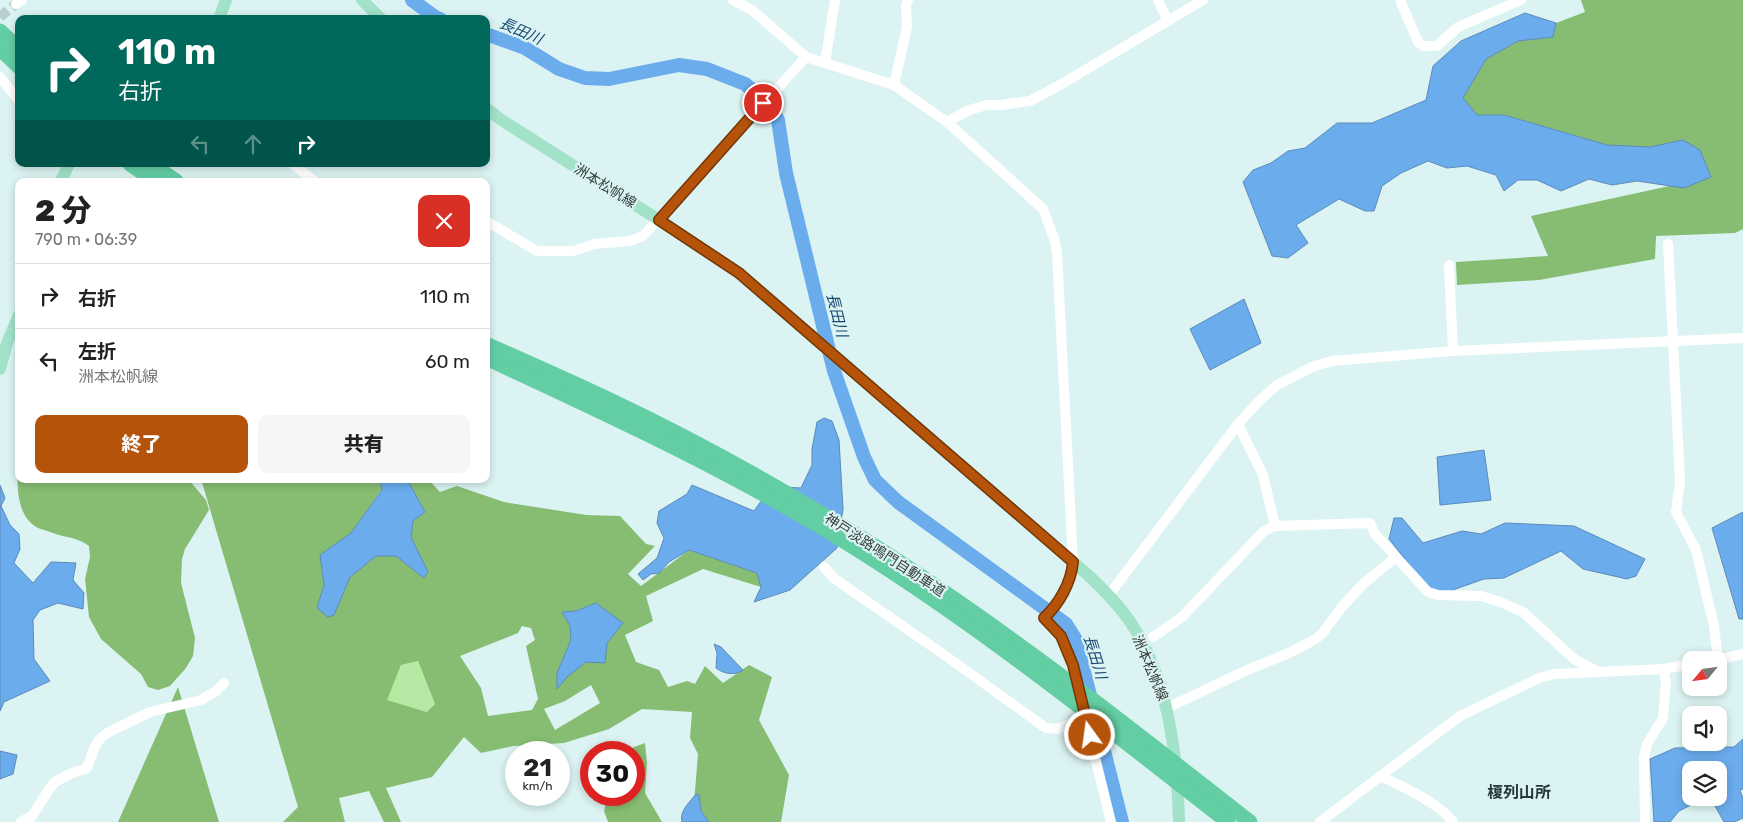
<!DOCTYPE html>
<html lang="ja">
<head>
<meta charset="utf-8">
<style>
  :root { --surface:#fff; --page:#f6f6f6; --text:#222; --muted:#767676; --line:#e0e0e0; --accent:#b45309 }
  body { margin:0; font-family:Rubik,"Noto Sans JP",sans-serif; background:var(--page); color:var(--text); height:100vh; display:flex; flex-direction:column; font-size:19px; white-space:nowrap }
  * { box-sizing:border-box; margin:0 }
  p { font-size:16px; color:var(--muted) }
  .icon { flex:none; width:28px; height:28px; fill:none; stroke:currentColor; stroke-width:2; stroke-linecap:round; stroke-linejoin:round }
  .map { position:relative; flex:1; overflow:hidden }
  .panel { position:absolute; left:15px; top:178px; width:475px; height:305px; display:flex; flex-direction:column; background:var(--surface); border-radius:10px; box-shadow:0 2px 8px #0003 }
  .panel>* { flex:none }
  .top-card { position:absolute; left:15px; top:15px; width:475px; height:152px; border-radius:10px; box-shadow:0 2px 8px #0003; background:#00695c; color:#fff; overflow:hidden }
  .needle { width:32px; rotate:241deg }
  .fabs { position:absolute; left:1682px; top:651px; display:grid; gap:10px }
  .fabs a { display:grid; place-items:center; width:45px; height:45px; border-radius:10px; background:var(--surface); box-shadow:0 2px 8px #0003; font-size:25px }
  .speed { position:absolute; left:505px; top:741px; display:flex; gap:10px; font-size:25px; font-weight:700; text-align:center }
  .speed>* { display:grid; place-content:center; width:65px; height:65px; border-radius:50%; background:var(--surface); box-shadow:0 2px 8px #0003; line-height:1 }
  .speed small { font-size:12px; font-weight:400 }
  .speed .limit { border:8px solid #d22; background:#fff; color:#111 }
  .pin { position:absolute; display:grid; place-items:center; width:42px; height:42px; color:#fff; margin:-21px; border:2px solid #fff; border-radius:50%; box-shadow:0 1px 5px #0007 }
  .me { position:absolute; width:55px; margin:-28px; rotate:346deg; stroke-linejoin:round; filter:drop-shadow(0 0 4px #0008) }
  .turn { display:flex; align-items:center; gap:18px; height:105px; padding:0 20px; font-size:22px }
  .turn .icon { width:65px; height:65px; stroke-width:2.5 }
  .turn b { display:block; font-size:35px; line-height:42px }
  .lanes { display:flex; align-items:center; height:48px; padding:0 20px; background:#0003; justify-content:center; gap:25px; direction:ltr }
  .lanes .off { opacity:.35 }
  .round { display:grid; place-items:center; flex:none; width:52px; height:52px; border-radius:10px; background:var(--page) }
  .overview { display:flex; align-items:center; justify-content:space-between; height:85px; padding:0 20px }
  h1 { font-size:30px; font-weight:800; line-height:38px }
  .primary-button { display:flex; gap:10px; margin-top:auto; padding:10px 20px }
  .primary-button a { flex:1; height:58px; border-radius:10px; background:var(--accent); color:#fff; font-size:20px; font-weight:800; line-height:58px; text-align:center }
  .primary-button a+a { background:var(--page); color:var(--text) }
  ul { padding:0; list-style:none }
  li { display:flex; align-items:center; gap:15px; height:65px; padding:0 20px; border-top:1px solid var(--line) }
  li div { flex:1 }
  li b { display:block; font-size:19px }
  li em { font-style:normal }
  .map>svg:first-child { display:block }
  .green { fill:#b6e9a4 }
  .forest { fill:#87bd73; fill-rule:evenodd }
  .water { fill:#6baced; stroke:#5b8bb8; fill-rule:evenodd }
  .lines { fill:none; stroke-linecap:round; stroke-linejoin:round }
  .river { stroke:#6baced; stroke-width:14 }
  .minor-tunnel { stroke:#bacfce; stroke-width:10; stroke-dasharray:10 5; stroke-linecap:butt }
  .minor { stroke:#fff; stroke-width:10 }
  .major { stroke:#a1e2c8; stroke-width:12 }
  .highway { stroke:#63cea4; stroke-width:15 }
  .route-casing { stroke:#753606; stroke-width:12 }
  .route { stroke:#b45309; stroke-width:9 }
  .labels { text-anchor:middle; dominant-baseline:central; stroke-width:4.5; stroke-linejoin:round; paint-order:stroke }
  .street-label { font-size:14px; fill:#353f3e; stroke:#dbf3f2 }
  .water-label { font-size:15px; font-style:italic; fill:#194872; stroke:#dbf3f2 }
  .quarter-label { font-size:16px; font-weight:bold; fill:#263a3a; stroke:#dbf3f2 }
</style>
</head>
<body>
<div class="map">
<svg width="1743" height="822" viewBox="0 0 1743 822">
  <rect width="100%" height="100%" fill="#dbf3f2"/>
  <!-- green -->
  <polygon class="green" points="418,661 435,704 428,712 386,700 401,665"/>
  <!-- forest -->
  <g class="forest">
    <polygon points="1581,0 1743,0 1743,229 1735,233 1656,236 1655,259 1539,280 1457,285 1456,262 1548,256 1531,216 1711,177 1683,140 1650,147 1607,145 1504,115 1477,115 1462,98 1486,59 1518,41 1553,37 1556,23 1585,12"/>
    <path d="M19,446V479H188L206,500L209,510L185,549L182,559L181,583L195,638L193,656L186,668L170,686L158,690L148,687L141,674L101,639L89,617L85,579L90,557L89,546C77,537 67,538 53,533C48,531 43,530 38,528C11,514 18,470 19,446Z"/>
    <path d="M201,479H380L382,489L351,533L320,555L324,585L317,608L334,615L350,577L376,556H396L424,578L428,573L411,537L413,521L425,512L407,479H428L440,492L457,486L504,502L586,515L620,516L646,544L655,546L628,574L641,586L689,550L757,573L761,587L703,569L646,596L653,621L625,635L636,662L659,670L668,687L687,681L695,684L705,666L723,683L749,665L772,677L759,720L789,775L781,822H704L694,803L698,754L690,738L692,712L642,709L609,729L564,743L513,746L481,753L464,737L432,777L386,788L401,822H384L369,791L339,798L345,822H283L298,807ZM596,603L623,623L607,643L567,677L557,673L571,640L570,626L563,612L576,611ZM522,626L531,628L535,640L526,646L538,699L532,710L488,716L481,688L460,656L518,633ZM418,661L435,704L427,712L387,700L401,665ZM591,685L600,703L555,730L544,709L565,701Z"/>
    <polygon points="178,687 219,822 118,822"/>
    <polygon points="645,743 647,763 645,793 662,822 608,822 604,811 608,795 634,795 634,752 621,752"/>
  </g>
  <!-- water -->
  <g class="water">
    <polygon points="1525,13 1556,23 1553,37 1518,41 1486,59 1463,98 1477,115 1504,115 1607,145 1650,147 1683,140 1700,150 1711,177 1684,188 1637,181 1612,185 1589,179 1561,191 1537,180 1518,180 1504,191 1496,175 1467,166 1447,168 1428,161 1401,173 1382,186 1374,211 1365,211 1339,199 1296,225 1308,243 1288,258 1272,256 1243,182 1253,170 1271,163 1288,151 1305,148 1337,123 1372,123 1426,100 1433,66 1461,41"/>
    <polygon points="1244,299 1261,343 1210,370 1190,329"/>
    <path d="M824,418L832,421L839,440L843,509L837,548L790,590L754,602L761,587L757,573L689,550L669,562L659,573L651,574L643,580L638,574L657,558L664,538L657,523L659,511L687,494L692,485L754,511C770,488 772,486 801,488L812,465V449L817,422Z"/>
    <polygon points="1484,450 1491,500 1440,505 1437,457"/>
    <polygon points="380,479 407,479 425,512 413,521 411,537 428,572 424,578 396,556 376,556 350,577 334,615 328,617 317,608 324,585 320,555 351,533 382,490"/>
    <polygon points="0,485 5,498 1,506 10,525 19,534 20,549 14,563 33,583 51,562 76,563 73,580 84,593 83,609 58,603 40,610 33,620 34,659 50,681 4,702 0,711"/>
    <polygon points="1743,512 1743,619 1739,619 1712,528"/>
    <polygon points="1394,518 1402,518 1423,543 1462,531 1481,534 1505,523 1574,526 1645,559 1636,576 1627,579 1583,569 1561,551 1504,578 1484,579 1450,591 1433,595 1389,539"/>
    <polygon points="596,603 623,623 607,643 605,663 586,662 567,677 557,689 557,673 571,640 570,626 562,612 576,611"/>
    <path d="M714,644L721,647L743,670C734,676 724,674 716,668L717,653Z"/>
    <path d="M1743,739V789L1740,790L1743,799V818L1734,822H1724L1715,806L1699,801L1679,811L1670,822H1654L1650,759L1675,748L1734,747ZM1691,770H1719V798H1691Z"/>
    <polygon points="0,751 17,755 13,774 0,779"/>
    <path d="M696,794L699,795L701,811L709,822H682C679,811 690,802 696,794Z"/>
  </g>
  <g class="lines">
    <!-- river -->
    <g class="river">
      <polyline points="412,0 435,17 440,19"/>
      <polyline points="486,34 525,48 559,69 585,78 609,79 679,65 707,69 745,84 762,98 771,108 778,120 786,173 834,371 864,457 875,480 898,502 1066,624 1076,640 1122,822"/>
    </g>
    <!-- minor-tunnel -->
    <polyline class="minor-tunnel" points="0,17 16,4"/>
    <!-- minor -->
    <g class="minor">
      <path d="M733,0L752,10L806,57L894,85L947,122L1043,209L1055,241L1057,253L1073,562C1071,583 1059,604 1044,618L1061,636L1073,665L1079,690"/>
      <polyline points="1158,0 1168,21"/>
      <polyline points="1400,0 1418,42 1423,46 1437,46 1458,27 1521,0"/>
      <polyline points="16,4 22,0"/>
      <polyline points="825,63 835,0"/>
      <polyline points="0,77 19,101"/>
      <polyline points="894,85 907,27 906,6 908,0"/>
      <polyline points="947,122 969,110 987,105 1001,105 1030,101 1060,85 1203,0"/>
      <polyline points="293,164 314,181"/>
      <polyline points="486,221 537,251 574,251 594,244 630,241 643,236 806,57"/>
      <polyline points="1668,244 1680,482 1676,512 1696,550 1714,626 1718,660"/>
      <polyline points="1449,265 1453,351"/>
      <polyline points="1238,424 1263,475 1275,526"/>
      <polyline points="824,567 835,579 943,654 1046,728 1057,729 1086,717"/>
      <polyline points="1109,595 1238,424 1259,401 1277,385 1312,367 1332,361 1453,351 1743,338"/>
      <polyline points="1153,637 1182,617 1264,531 1275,526 1370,523 1375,534 1428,592 1438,595 1481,596 1500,602 1523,612 1574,659 1598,672"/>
      <polyline points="1716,660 1743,654"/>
      <polyline points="1167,708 1245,671 1289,653 1314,640 1322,634 1341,608 1363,584 1396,557"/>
      <polyline points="1083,709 1111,822"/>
      <path d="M1380,776C1402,786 1439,803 1453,822"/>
      <polyline points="21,822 32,816 50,788 55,782 70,774 87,768 95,746 99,740 107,733 150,712 201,700 216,691 224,683"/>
      <polyline points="1320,822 1460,716 1539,678 1555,674 1663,669 1691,664"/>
      <polyline points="1645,822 1644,757 1647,744 1663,718 1666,681 1663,669"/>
    </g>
    <!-- major -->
    <g class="major">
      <polyline points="362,0 381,19"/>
      <polyline points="219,19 226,0"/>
      <path d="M486,108L500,119L659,220L739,273L1088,575C1103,589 1117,603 1129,620C1169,679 1177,753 1179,822"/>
      <polyline points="61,181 69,164"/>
      <polyline points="0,369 7,343 19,315"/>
    </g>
    <!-- highway -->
    <g class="highway">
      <polyline points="0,31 19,49"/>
      <polyline points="0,49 19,67"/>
      <polyline points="130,164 155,181"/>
      <polyline points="151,164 176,181"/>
      <path d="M486,344C529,363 572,382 614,402C701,443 784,490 865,540C1000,625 1125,724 1250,822"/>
      <path d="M486,358C613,417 740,475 858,550C988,632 1107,728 1228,822"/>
    </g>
  </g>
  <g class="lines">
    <defs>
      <path id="route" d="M763,103L659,220L739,273L1073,562C1071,583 1059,604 1044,618L1061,636L1073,665L1090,735"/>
    </defs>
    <!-- route casing -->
    <use href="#route" class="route-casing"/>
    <!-- route -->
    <use href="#route" class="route"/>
  </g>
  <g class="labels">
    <!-- street labels -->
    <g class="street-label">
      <text transform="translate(605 186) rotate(32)">洲本松帆線</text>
      <text transform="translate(885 555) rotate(33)">神戸淡路鳴門自動車道</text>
      <text transform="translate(1150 668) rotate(67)">洲本松帆線</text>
    </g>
    <!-- water labels -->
    <g class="water-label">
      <text transform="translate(521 31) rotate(24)">長田川</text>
      <text transform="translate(837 315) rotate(76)">長田川</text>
      <text transform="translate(1095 657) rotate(73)">長田川</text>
    </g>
    <!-- quarter labels -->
    <g class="quarter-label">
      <text x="1519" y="792">榎列山所</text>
    </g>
  </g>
</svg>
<div class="fabs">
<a><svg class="needle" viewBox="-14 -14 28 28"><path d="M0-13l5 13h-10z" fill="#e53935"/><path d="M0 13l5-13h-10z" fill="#767676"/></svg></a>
<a><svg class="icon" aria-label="sound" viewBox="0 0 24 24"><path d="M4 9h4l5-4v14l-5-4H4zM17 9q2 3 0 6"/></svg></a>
<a><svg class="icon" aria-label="layers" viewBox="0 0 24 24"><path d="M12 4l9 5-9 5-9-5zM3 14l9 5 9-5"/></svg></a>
</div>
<div class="speed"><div>21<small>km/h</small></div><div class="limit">30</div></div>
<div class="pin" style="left:763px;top:103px;background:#d93025"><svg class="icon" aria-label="arrive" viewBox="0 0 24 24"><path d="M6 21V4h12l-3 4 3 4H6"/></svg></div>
<svg class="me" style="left:1090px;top:735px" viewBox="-20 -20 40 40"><circle r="17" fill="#b45309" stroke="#fff" stroke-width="3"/><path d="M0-11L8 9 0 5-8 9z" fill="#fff"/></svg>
<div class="top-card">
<div class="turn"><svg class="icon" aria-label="right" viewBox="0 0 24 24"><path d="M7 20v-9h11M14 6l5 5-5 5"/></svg><div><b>110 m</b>右折</div></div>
<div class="lanes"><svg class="icon off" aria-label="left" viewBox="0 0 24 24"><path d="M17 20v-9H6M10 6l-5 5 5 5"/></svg><svg class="icon off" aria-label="ahead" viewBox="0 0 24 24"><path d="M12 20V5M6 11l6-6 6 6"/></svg><svg class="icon" aria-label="right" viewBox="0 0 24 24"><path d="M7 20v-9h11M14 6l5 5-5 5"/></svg></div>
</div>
<section class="panel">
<div class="overview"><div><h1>2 分</h1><p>790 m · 06:39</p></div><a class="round" style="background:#d93025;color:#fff"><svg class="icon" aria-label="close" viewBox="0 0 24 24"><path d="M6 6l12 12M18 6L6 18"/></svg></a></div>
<ul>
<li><svg class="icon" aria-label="right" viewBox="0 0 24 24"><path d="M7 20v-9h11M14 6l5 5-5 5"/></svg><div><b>右折</b></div><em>110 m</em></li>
<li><svg class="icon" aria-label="left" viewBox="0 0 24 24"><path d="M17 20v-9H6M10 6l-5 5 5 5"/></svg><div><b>左折</b><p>洲本松帆線</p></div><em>60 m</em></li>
</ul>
<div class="primary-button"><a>終了</a><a>共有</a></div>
</section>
</div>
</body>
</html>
